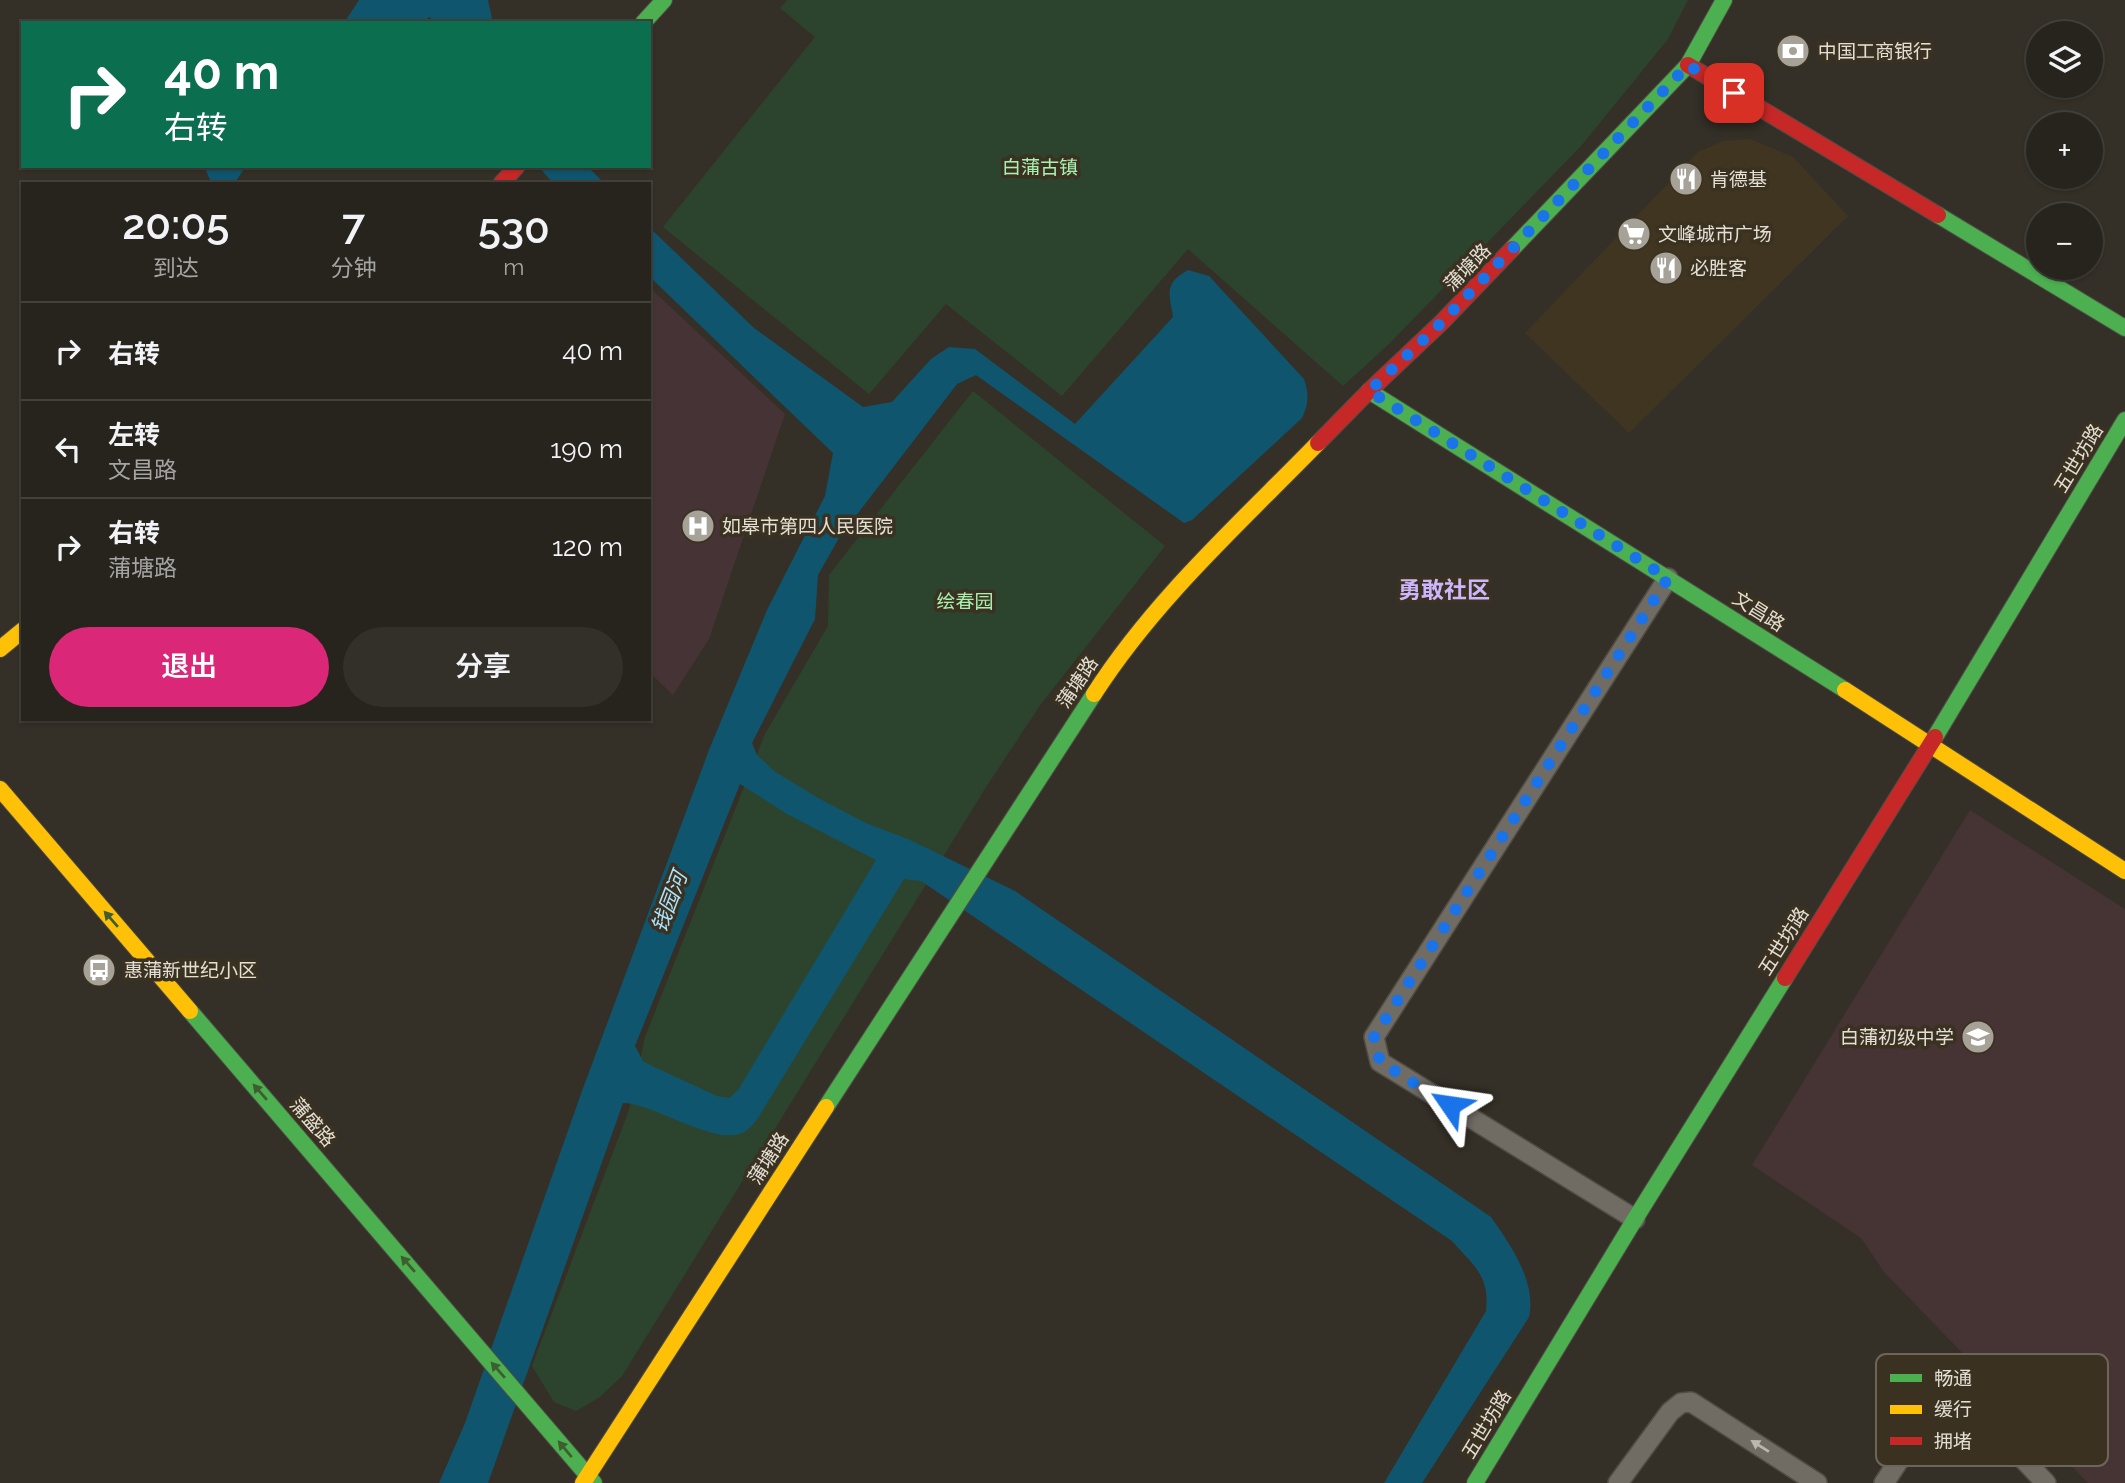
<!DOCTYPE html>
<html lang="zh">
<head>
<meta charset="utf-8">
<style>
  :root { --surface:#27241d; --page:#33302a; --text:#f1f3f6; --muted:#a4a4a4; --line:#43413b; --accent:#db2777 }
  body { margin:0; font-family:Raleway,"Noto Sans SC",sans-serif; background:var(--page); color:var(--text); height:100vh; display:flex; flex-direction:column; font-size:26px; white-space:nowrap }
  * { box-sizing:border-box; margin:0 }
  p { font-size:23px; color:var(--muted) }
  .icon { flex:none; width:38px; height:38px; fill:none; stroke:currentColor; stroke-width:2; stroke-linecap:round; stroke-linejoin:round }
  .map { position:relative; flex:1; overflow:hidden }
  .drawer { position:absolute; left:21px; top:182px; width:630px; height:539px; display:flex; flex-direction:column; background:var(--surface); border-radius:0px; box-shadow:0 2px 5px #0004,0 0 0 2px var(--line) }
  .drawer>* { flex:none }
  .banner { position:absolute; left:21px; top:21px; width:630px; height:147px; border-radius:0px; box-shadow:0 2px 5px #0004,0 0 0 2px var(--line); background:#0b6e4f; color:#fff; overflow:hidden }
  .tools { position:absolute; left:2026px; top:21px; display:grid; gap:14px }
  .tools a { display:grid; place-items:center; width:77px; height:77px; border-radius:50%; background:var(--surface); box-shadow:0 2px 5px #0004,0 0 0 2px var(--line); font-size:35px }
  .pin { position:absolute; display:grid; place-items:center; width:60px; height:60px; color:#fff; margin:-30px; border-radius:14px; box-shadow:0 4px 10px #0006 }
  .me { position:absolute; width:77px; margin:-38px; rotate:302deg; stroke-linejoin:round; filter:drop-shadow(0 0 5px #0008) }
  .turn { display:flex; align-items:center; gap:24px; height:147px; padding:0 28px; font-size:32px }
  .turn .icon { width:91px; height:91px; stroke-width:2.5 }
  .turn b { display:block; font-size:49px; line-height:60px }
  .eta { display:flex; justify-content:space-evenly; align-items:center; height:119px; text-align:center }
  .eta b { font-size:42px; font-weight:600; line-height:49px }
  .cta { display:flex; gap:14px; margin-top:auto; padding:14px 28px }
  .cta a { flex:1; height:80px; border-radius:42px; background:var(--accent); color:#fff; font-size:28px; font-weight:600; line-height:80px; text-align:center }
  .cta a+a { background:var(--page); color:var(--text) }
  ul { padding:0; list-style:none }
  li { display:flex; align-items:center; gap:21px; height:98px; padding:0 28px; border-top:2px solid var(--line) }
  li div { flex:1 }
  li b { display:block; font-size:26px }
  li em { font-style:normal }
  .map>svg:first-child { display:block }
  .built { fill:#403520 }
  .education { fill:#463334 }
  .medical { fill:#463335 }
  .green { fill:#2c442d }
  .water { fill:#10556e; fill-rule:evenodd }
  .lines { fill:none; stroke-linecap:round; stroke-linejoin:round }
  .street-casing { stroke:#4f4c44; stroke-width:22 }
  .fast-casing { stroke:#4f4c44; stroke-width:18 }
  .slow-casing { stroke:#4f4c44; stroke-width:18 }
  .jam-casing { stroke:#4f4c44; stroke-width:18 }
  .street { stroke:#706c64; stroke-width:19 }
  .fast { stroke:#4caf50; stroke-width:16 }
  .slow { stroke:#ffc107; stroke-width:16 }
  .jam { stroke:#c62828; stroke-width:16 }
  .oneway { fill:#405d31 }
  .oneway2 { fill:#bbb7ad }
  .route { stroke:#1a73e8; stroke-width:12; stroke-dasharray:0 21.6 }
  .labels { text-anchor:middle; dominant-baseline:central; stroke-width:7; stroke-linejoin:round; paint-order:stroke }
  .poi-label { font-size:19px; fill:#e4dfd4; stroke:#3a3121; text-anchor:start }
  .park-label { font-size:19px; fill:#a8f0b0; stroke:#3a3121 }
  .street-label { font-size:19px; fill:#e4dfd4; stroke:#3a3121 }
  .water-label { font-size:21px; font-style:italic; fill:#ace3fe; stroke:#3a3121 }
  .quarter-label { font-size:23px; font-weight:bold; fill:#ceb6fc; stroke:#3a3121 }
  .key { fill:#3a3121; stroke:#6d6557; stroke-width:2 }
  .key-label { font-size:19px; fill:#e4dfd4 }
</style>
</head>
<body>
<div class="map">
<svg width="2125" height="1483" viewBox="0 0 2125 1483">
  <rect width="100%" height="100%" fill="#343027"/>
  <!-- built -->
  <polygon class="built" points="1750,139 1793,157 1848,216 1629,433 1525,333 1698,152 1723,141"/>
  <!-- education -->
  <polygon class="education" points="1970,810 2125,909 2125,1483 2088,1483 1884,1272 1861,1238 1752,1165"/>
  <!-- medical -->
  <polygon class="medical" points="649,287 785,414 709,639 673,695 649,672"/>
  <!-- green -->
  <g class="green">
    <polygon points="787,0 1688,0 1668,39 1581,146 1390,343 1343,386 1188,249 1062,396 946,304 869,394 663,227 815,37 780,8"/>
    <polygon points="973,391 1165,546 1041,704 988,784 622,1376 600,1397 576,1411 554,1402 532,1366 629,1110 645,1037 765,734 828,626 829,575"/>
  </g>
  <!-- water -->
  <g class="water">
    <polygon points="359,0 488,0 493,23 433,23 430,17 420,23 344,23"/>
    <polygon points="204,166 246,166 234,184 212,184"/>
    <polygon points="538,166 587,166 605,184 554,184"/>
    <path d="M649,227L754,328L863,407L892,402L931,359L949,347L975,349L1075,424L1173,317C1169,293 1164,283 1188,270L1209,276L1304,379C1309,394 1309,403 1302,418L1192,520L1184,523L976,375L957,384L839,538L818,575L815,619L752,743L757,755L774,771L820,799L866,823L910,840L1015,891L1491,1217C1510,1244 1537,1282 1529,1317L1422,1483H1384L1486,1311C1490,1276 1474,1266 1452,1241L921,881L904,879L758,1118C755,1122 751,1127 747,1130C721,1151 655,1103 623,1103L488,1483H439L465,1423L582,1091L709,750L767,610L825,496L833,453L649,276ZM740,784L787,814L876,860L738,1090L729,1098L717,1096L650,1065L643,1061L635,1046Z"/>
  </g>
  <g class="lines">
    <defs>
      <g id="street">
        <polyline points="1635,1219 1380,1062 1374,1037 1668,578"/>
        <polyline points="1618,1483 1670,1412 1681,1403 1691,1402 1817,1483"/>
        <path d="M1884,1483C1893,1470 1930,1411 1940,1406C1955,1399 1971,1408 1982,1416L2046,1483"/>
      </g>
      <g id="fast">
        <polyline points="643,23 664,0"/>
        <polyline points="1938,215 2125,328"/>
        <polyline points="1512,249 1688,65 1724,0"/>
        <polyline points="1369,391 1845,690"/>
        <polyline points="1935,737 2125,420"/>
        <polyline points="190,1011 594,1483"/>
        <polyline points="826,1107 1094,694"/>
        <polyline points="1475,1483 1635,1219 1785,978"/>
      </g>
      <g id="slow">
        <polyline points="0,649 23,630"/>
        <polyline points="1845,690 2125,871"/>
        <path d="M1094,694C1155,599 1240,523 1318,443"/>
        <polyline points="0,789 190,1011"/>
        <polyline points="583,1483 826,1107"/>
      </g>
      <g id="jam">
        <polyline points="1688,65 1938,215"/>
        <polyline points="501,184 517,166"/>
        <polyline points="1318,443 1369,391 1442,322 1512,249"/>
        <polyline points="1785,978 1935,737"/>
      </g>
    </defs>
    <!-- street casing -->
    <use href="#street" class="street-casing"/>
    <!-- fast casing -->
    <use href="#fast" class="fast-casing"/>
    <!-- slow casing -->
    <use href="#slow" class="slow-casing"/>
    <!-- jam casing -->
    <use href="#jam" class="jam-casing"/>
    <!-- street -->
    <use href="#street" class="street"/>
    <!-- fast -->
    <use href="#fast" class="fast"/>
    <!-- slow -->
    <use href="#slow" class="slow"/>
    <!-- jam -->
    <use href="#jam" class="jam"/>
  </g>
  <!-- one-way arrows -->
  <defs><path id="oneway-solid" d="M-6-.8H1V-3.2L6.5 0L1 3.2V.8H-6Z" transform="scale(1.75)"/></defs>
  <g class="oneway">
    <use href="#oneway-solid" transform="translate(111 919) rotate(-131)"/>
    <use href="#oneway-solid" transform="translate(260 1092) rotate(-131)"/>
    <use href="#oneway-solid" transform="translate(408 1264) rotate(-131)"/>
    <use href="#oneway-solid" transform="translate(498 1370) rotate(-131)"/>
    <use href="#oneway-solid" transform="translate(565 1449) rotate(-130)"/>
  </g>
  <use class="oneway2" href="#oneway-solid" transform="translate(1760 1446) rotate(-148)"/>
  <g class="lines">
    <!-- route -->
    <polyline class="route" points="1450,1105 1380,1062 1374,1037 1668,578 1369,391 1442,322 1688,65 1734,93"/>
  </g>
  <!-- icons -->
  <defs>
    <symbol id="bank-disc" viewBox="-11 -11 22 22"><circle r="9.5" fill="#a6a297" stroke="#3a3121"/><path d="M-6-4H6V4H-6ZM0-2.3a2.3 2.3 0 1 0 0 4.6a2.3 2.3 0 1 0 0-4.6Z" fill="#fff"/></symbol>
    <symbol id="restaurant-disc" viewBox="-11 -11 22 22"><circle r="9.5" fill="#a6a297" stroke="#3a3121"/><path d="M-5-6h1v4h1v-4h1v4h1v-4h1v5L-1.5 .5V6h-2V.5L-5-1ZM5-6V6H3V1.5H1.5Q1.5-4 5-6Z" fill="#fff"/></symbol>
    <symbol id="supermarket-disc" viewBox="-11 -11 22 22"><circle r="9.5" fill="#a6a297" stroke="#3a3121"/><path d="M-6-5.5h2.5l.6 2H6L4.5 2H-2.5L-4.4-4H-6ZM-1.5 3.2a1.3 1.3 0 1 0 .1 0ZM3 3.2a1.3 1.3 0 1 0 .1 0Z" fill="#fff"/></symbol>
    <symbol id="hospital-disc" viewBox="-11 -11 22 22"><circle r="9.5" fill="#a6a297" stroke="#3a3121"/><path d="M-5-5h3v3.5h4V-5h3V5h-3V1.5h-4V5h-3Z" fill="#fff"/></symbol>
    <symbol id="bus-disc" viewBox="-11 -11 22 22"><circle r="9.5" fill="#a6a297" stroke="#3a3121"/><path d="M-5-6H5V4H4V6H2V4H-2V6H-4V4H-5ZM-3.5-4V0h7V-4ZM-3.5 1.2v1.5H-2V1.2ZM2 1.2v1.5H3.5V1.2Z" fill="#fff"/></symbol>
    <symbol id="school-disc" viewBox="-11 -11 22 22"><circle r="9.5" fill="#a6a297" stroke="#3a3121"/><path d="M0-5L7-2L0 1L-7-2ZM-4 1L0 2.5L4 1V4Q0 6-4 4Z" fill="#fff"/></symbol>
  </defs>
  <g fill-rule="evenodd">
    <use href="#bank-disc" x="1774" y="32" width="38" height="38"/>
    <use href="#restaurant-disc" x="1667" y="160" width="38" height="38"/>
    <use href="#supermarket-disc" x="1615" y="215" width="38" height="38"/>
    <use href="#restaurant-disc" x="1647" y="249" width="38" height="38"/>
    <use href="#hospital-disc" x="679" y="507" width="38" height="38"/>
    <use href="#bus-disc" x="80" y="951" width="38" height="38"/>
    <use href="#school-disc" x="1959" y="1018" width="38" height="38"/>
  </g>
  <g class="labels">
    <!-- poi labels -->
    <g class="poi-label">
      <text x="1818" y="51">中国工商银行</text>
      <text x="1710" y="179">肯德基</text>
      <text x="1658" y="234">文峰城市广场</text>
      <text x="1690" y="268">必胜客</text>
      <text x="722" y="526">如皋市第四人民医院</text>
      <text x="124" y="970">惠蒲新世纪小区</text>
      <text x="1954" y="1037" text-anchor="end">白蒲初级中学</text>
    </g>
    <!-- park labels -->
    <g class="park-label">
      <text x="1040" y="167">白蒲古镇</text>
      <text x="965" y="601">绘春园</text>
    </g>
    <!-- street labels -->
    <g class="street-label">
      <text transform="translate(1467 267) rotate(-46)">蒲塘路</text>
      <text transform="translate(2078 458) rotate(-59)">五世坊路</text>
      <text transform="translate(1759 611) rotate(32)">文昌路</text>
      <text transform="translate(1077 682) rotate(-56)">蒲塘路</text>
      <text transform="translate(1783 941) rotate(-58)">五世坊路</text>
      <text transform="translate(313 1122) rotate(49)">蒲盛路</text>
      <text transform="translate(768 1158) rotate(-57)">蒲塘路</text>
      <text transform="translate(1486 1424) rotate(-59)">五世坊路</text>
    </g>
    <!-- water labels -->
    <g class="water-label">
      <text transform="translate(669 902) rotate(-69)">钱园河</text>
    </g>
    <!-- quarter labels -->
    <g class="quarter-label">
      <text x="1444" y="589">勇敢社区</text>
    </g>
  </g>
  <!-- legend -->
  <rect x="1876" y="1354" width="232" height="112" rx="10" class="key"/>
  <rect x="1890" y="1374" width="32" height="8" fill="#4caf50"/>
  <rect x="1890" y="1405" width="32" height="9" fill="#ffc107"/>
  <rect x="1890" y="1437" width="32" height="8" fill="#c62828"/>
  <g class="key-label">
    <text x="1934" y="1385">畅通</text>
    <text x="1934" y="1416">缓行</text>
    <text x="1934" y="1448">拥堵</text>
  </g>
</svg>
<div class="tools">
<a><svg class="icon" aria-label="layers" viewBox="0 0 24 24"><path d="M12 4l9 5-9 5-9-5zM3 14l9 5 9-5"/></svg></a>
<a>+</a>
<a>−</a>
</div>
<div class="pin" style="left:1734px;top:93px;background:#d93025"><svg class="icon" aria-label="arrive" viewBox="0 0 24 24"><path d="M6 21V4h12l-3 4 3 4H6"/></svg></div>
<svg class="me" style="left:1450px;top:1105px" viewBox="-20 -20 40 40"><path d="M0-17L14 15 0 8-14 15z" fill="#1a73e8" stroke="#fff" stroke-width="4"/></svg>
<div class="banner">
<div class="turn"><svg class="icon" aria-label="right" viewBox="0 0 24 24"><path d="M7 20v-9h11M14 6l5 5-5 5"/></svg><div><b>40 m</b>右转</div></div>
</div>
<section class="drawer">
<div class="eta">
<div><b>20:05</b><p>到达</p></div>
<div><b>7</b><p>分钟</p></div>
<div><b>530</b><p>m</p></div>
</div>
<ul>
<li><svg class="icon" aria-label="right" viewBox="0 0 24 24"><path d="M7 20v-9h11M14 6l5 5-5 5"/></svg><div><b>右转</b></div><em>40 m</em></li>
<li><svg class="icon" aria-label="left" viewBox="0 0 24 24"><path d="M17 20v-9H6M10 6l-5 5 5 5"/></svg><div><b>左转</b><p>文昌路</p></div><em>190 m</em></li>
<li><svg class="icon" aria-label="right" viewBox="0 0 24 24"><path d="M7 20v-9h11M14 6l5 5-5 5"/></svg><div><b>右转</b><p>蒲塘路</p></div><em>120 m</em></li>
</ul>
<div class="cta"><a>退出</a><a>分享</a></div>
</section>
</div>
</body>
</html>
